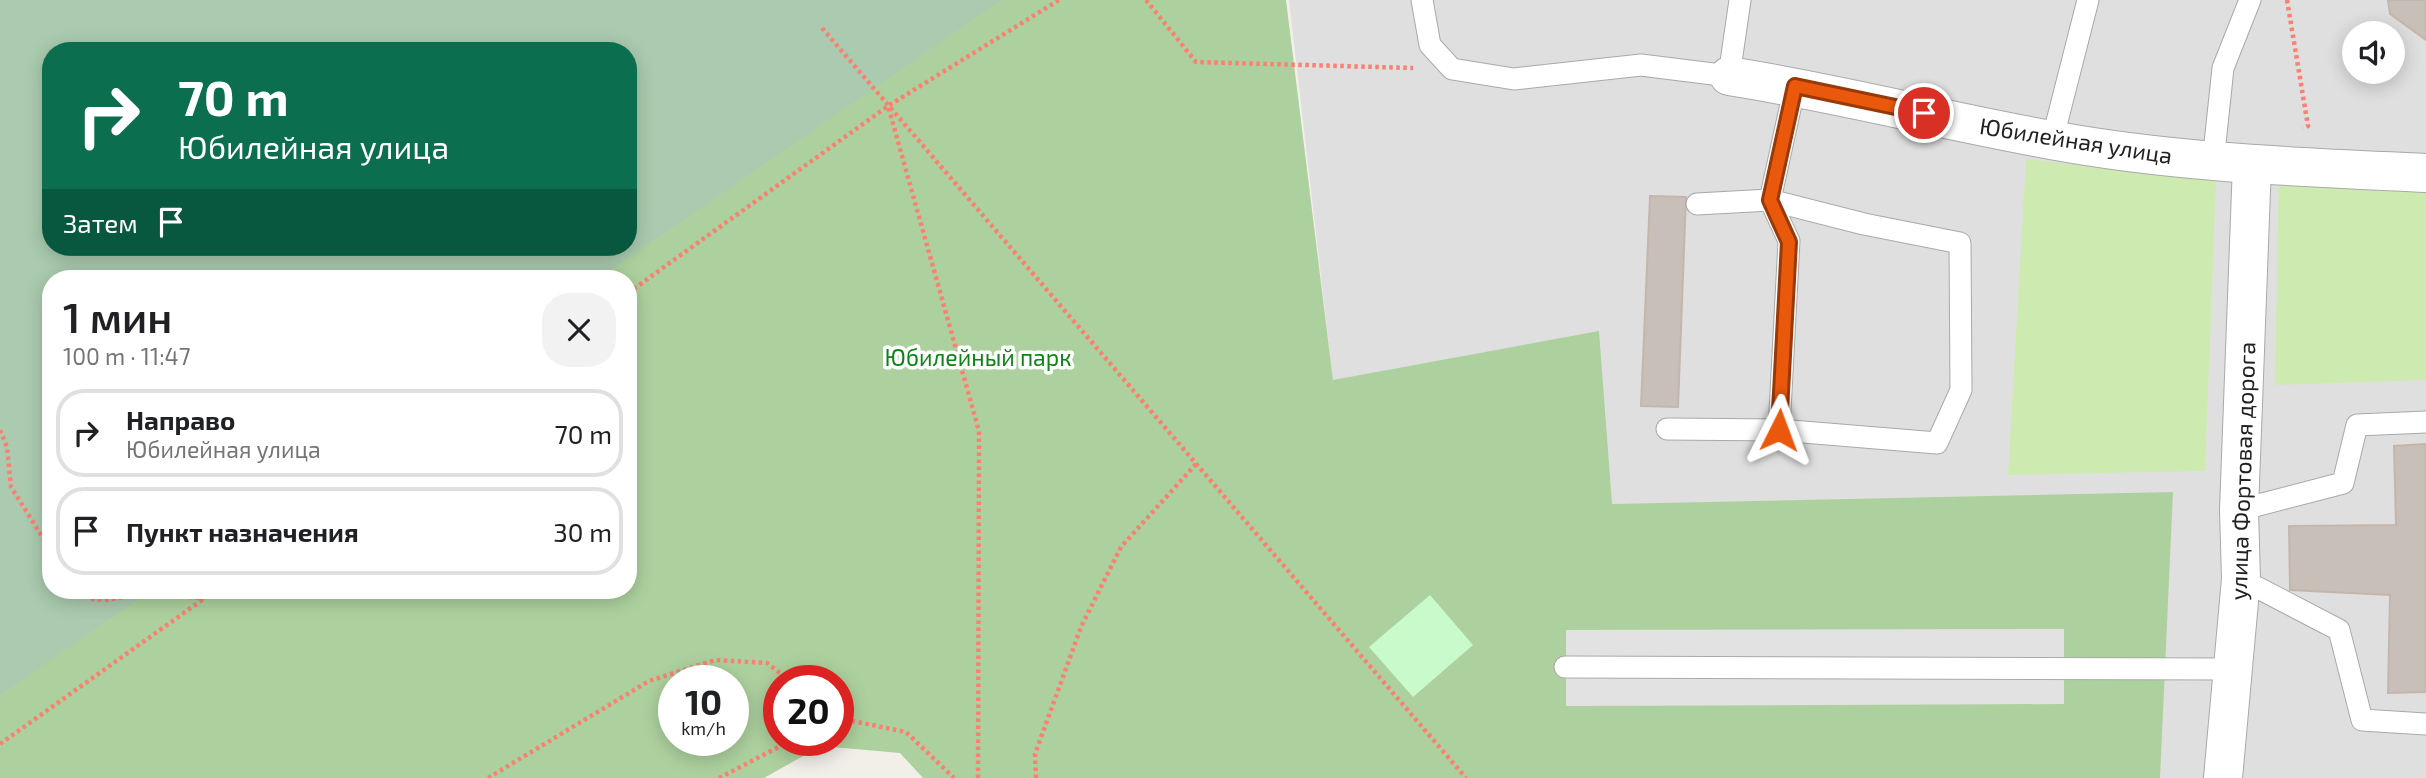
<!DOCTYPE html>
<html lang="ru">
<head>
<meta charset="utf-8">
<style>
  :root { --surface:#fff; --page:#f2f2f2; --text:#202124; --muted:#757577; --line:#e0e0e0 }
  body { margin:0; font-family:"Exo 2",sans-serif; background:var(--page); color:var(--text); height:100vh; display:flex; flex-direction:column; font-size:26px; white-space:nowrap }
  * { box-sizing:border-box; margin:0 }
  p { font-size:23px; color:var(--muted) }
  .icon { flex:none; width:38px; height:38px; fill:none; stroke:currentColor; stroke-width:2; stroke-linecap:round; stroke-linejoin:round }
  .map { position:relative; flex:1; overflow:hidden }
  .panel { position:absolute; left:42px; top:270px; width:595px; height:329px; display:flex; flex-direction:column; background:var(--surface); border-radius:28px; box-shadow:0 4px 18px #0003 }
  .panel>* { flex:none }
  .guide { position:absolute; left:42px; top:42px; width:595px; height:214px; border-radius:28px; box-shadow:0 4px 18px #0003; background:#0b6e4f; color:#fff; overflow:hidden }
  .controls { position:absolute; left:2342px; top:21px; display:grid; gap:14px }
  .controls a { display:grid; place-items:center; width:63px; height:63px; border-radius:50%; background:var(--surface); box-shadow:0 4px 18px #0003; font-size:35px }
  .speed { position:absolute; left:658px; top:665px; display:flex; gap:14px; font-size:35px; font-weight:700; text-align:center }
  .speed>* { display:grid; place-content:center; width:91px; height:91px; border-radius:50%; background:var(--surface); box-shadow:0 4px 18px #0003; line-height:1 }
  .speed small { font-size:18px; font-weight:400 }
  .speed .limit { border:10px solid #d22; background:#fff; color:#111 }
  .pin { position:absolute; display:grid; place-items:center; width:60px; height:60px; color:#fff; margin:-30px; border:4px solid #fff; border-radius:50%; box-shadow:0 2px 7px #0007 }
  .me { position:absolute; width:77px; margin:-38px; rotate:3deg; stroke-linejoin:round; filter:drop-shadow(0 0 5px #0008) }
  .turn { display:flex; align-items:center; gap:24px; height:147px; padding:0 21px; font-size:32px }
  .turn .icon { width:91px; height:91px; stroke-width:2.5 }
  .turn b { display:block; font-size:49px; line-height:60px }
  .then { display:flex; align-items:center; height:66px; padding:0 21px; background:#0003; gap:14px; font-size:26px }
  .round { display:grid; place-items:center; flex:none; width:74px; height:74px; border-radius:28px; background:var(--page) }
  .head { display:flex; align-items:center; justify-content:space-between; height:119px; padding:0 21px }
  h1 { font-size:42px; font-weight:600; line-height:52px }
  ul { padding:0; list-style:none }
  li { display:flex; align-items:center; gap:21px; height:88px; margin:0 14px 10px; padding:0 7px; border:4px solid var(--line); border-radius:28px }
  li div { flex:1 }
  li b { display:block; font-size:26px }
  li em { font-style:normal }
  .map>svg:first-child { display:block }
  .residential { fill:#e0dfdf; fill-rule:evenodd }
  .grass { fill:#cdebb0 }
  .forest { fill:#add19e; fill-rule:evenodd }
  .cemetery { fill:#aacbaf; fill-rule:evenodd }
  .park { fill:#c8facc }
  .parking { fill:#e2e2e2 }
  .building { fill:#c7bfb8; stroke:#c4b6ab; stroke-width:2 }
  .lines { fill:none; stroke-linecap:round; stroke-linejoin:round }
  .service-casing { stroke:#a9a9a9; stroke-width:23 }
  .minor-casing { stroke:#a9a9a9; stroke-width:40 }
  .path { stroke:#fa8072; stroke-width:4.5; stroke-dasharray:3.5 3.5; stroke-linecap:butt }
  .service { stroke:#fff; stroke-width:21 }
  .minor { stroke:#fff; stroke-width:38 }
  .route-casing { stroke:#983908; stroke-width:18 }
  .route { stroke:#ea580c; stroke-width:12 }
  .labels { text-anchor:middle; dominant-baseline:central; stroke-width:7; stroke-linejoin:round; paint-order:stroke }
  .street-label { font-size:23px; fill:#222; stroke:#fff }
  .park-label { font-size:23px; fill:#0c8416; stroke:#fff }
</style>
</head>
<body>
<div class="map">
<svg width="2426" height="778" viewBox="0 0 2426 778">
  <rect width="100%" height="100%" fill="#f2efe9"/>
  <!-- residential -->
  <path class="residential" d="M1289,0H2426V778H1309L1333,380ZM2354,33H2392V72H2354Z"/>
  <!-- grass -->
  <g class="grass">
    <polygon points="2026,159 2216,181 2205,471 2008,475"/>
    <polygon points="2279,173 2426,177 2426,380 2275,385"/>
  </g>
  <!-- forest -->
  <path class="forest" d="M0,0H1286L1333,380L1599,331L1612,504L2173,492L2160,778H923L900,753L821,746L764,778H0ZM51,51H628V247H51ZM51,278H628V590H51ZM674,681H733V740H674ZM779,681H838V740H779Z"/>
  <!-- cemetery -->
  <path class="cemetery" d="M0,0H1001L600,278H51V590H152L0,695ZM51,51H628V247H51Z"/>
  <!-- park -->
  <polygon class="park" points="1430,595 1473,645 1413,697 1369,647"/>
  <!-- parking -->
  <polygon class="parking" points="2064,629 2064,704 1566,706 1566,630"/>
  <!-- building -->
  <g class="building">
    <polygon points="2388,0 2426,0 2426,40 2390,14"/>
    <polygon points="1650,196 1686,197 1678,407 1641,406"/>
    <polygon points="2426,444 2426,692 2388,693 2390,595 2290,590 2289,526 2396,525 2394,446"/>
  </g>
  <g class="lines">
    <defs>
      <g id="service">
        <polyline points="1422,0 1430,45 1452,69 1514,79 1641,65 1729,76 1740,0"/>
        <polyline points="2052,141 2088,0"/>
        <polyline points="2213,162 2223,68 2250,0"/>
        <polyline points="1697,204 1770,200 1864,224 1960,243 1961,390 1937,443 1779,430 1789,241 1770,200 1795,86"/>
        <polyline points="1667,429 1779,430"/>
        <polyline points="2239,510 2343,483 2357,425 2426,422"/>
        <polyline points="2241,579 2339,630 2362,720 2426,724"/>
        <polyline points="1565,667 2233,669"/>
      </g>
      <g id="minor">
        <path d="M1729,76C1838,93 1944,121 2051,140C2175,163 2301,167 2426,173"/>
        <polyline points="2223,778 2241,579 2239,510 2252,164"/>
      </g>
    </defs>
    <!-- service casing -->
    <use href="#service" class="service-casing"/>
    <!-- minor casing -->
    <use href="#minor" class="minor-casing"/>
    <!-- path -->
    <g class="path">
      <polyline points="1146,0 1196,62 1413,68"/>
      <polyline points="2287,0 2308,126 2303,128"/>
      <polyline points="822,28 1466,778"/>
      <polyline points="628,293 888,106"/>
      <polyline points="0,430 7,447 11,487 51,551"/>
      <polyline points="81,590 89,599 108,600 138,594 204,598"/>
      <polyline points="838,718 906,732 954,778"/>
      <polyline points="0,744 216,590"/>
      <polyline points="488,778 649,681 715,660 767,663 790,681"/>
      <polyline points="719,778 792,740"/>
      <polyline points="978,778 979,431 888,106 1059,0"/>
      <polyline points="1036,778 1035,754 1081,627 1121,547 1196,464"/>
    </g>
    <!-- service -->
    <use href="#service" class="service"/>
    <!-- minor -->
    <use href="#minor" class="minor"/>
  </g>
  <g class="lines">
    <defs>
      <polyline id="route" points="1779,430 1789,242 1770,200 1795,86 1924,113"/>
    </defs>
    <!-- route casing -->
    <use href="#route" class="route-casing"/>
    <!-- route -->
    <use href="#route" class="route"/>
  </g>
  <g class="labels">
    <!-- street labels -->
    <g class="street-label">
      <text transform="translate(2076 140) rotate(9)">Юбилейная улица</text>
      <text transform="translate(2242 471) rotate(-88)">улица Фортовая дорога</text>
    </g>
    <!-- park labels -->
    <g class="park-label">
      <text x="978" y="357">Юбилейный парк</text>
    </g>
  </g>
</svg>
<div class="controls">
<a><svg class="icon" aria-label="sound" viewBox="0 0 24 24"><path d="M4 9h4l5-4v14l-5-4H4zM17 9q2 3 0 6"/></svg></a>
</div>
<div class="speed"><div>10<small>km/h</small></div><div class="limit">20</div></div>
<div class="pin" style="left:1924px;top:113px;background:#d93025"><svg class="icon" aria-label="arrive" viewBox="0 0 24 24"><path d="M6 21V4h12l-3 4 3 4H6"/></svg></div>
<svg class="me" style="left:1779px;top:430px" viewBox="-20 -20 40 40"><path d="M0-17L14 15 0 8-14 15z" fill="#ea580c" stroke="#fff" stroke-width="4"/></svg>
<div class="guide">
<div class="turn"><svg class="icon" aria-label="right" viewBox="0 0 24 24"><path d="M7 20v-9h11M14 6l5 5-5 5"/></svg><div><b>70 m</b>Юбилейная улица</div></div>
<div class="then">Затем<svg class="icon" aria-label="arrive" viewBox="0 0 24 24"><path d="M6 21V4h12l-3 4 3 4H6"/></svg></div>
</div>
<section class="panel">
<div class="head"><div><h1>1 мин</h1><p>100 m · 11:47</p></div><a class="round"><svg class="icon" aria-label="close" viewBox="0 0 24 24"><path d="M6 6l12 12M18 6L6 18"/></svg></a></div>
<ul>
<li><svg class="icon" aria-label="right" viewBox="0 0 24 24"><path d="M7 20v-9h11M14 6l5 5-5 5"/></svg><div><b>Направо</b><p>Юбилейная улица</p></div><em>70 m</em></li>
<li><svg class="icon" aria-label="arrive" viewBox="0 0 24 24"><path d="M6 21V4h12l-3 4 3 4H6"/></svg><div><b>Пункт назначения</b></div><em>30 m</em></li>
</ul>
</section>
</div>
</body>
</html>
